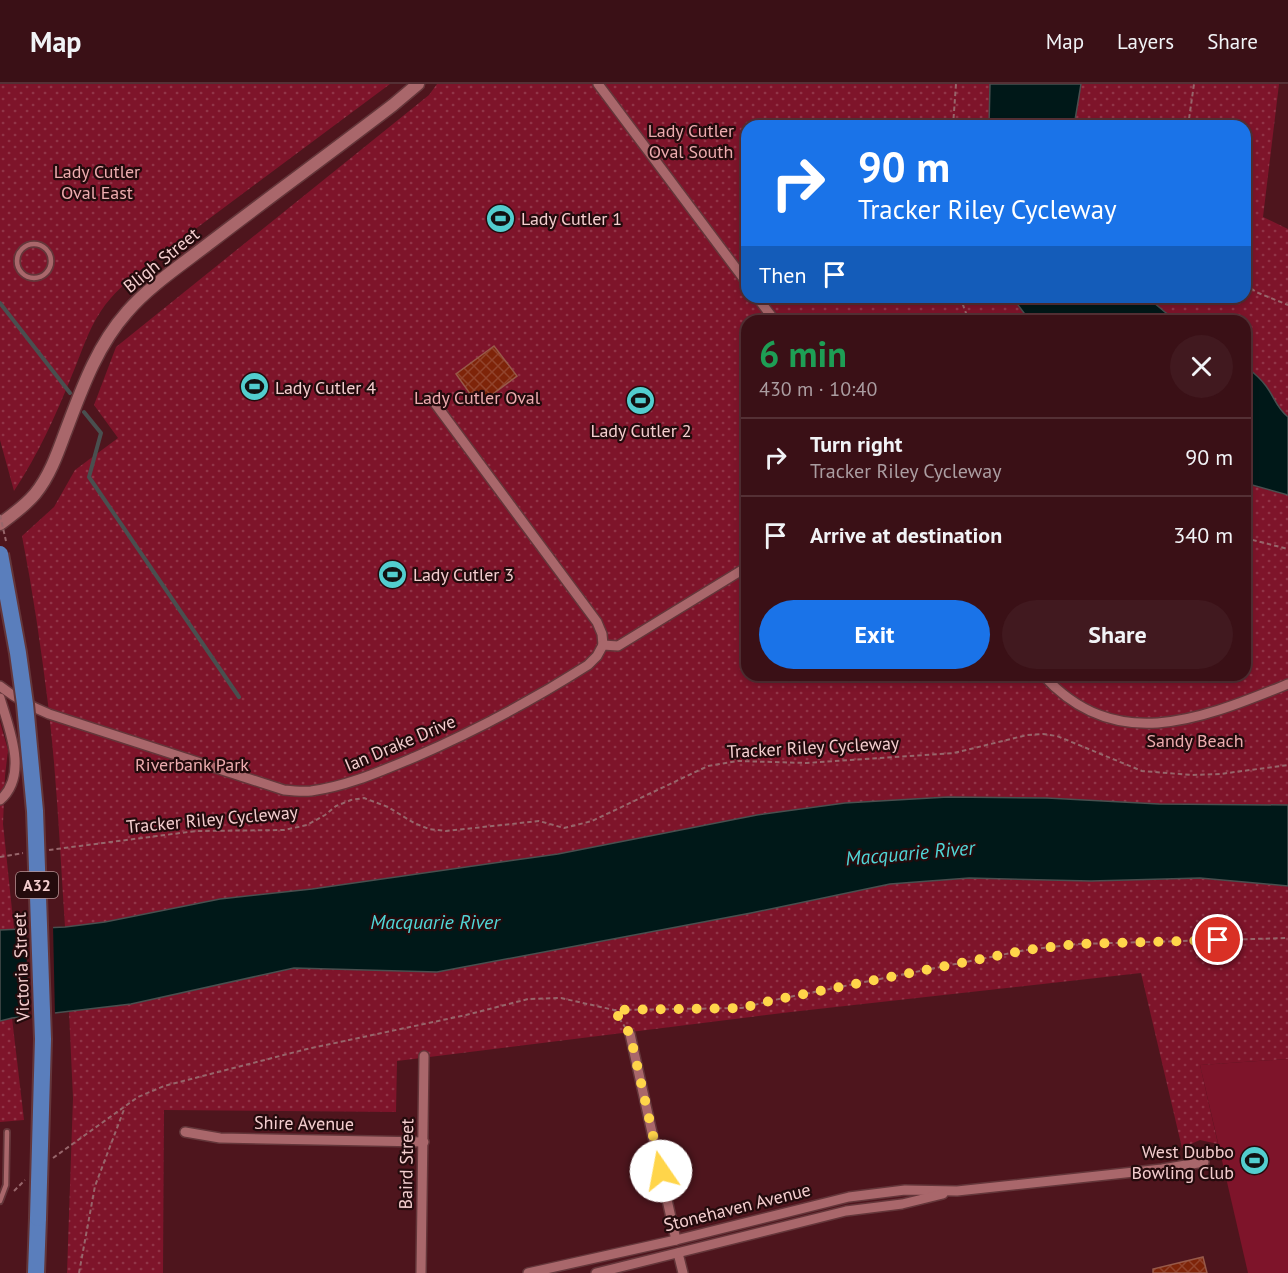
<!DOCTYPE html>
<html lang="en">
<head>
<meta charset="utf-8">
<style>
  :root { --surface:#3a1016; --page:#41191f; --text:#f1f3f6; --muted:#ab9da1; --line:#543035; --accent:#1a73e8 }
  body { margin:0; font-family:"PT Sans",sans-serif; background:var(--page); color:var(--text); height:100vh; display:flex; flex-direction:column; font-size:22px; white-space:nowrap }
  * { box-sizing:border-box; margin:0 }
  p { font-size:20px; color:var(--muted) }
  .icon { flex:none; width:33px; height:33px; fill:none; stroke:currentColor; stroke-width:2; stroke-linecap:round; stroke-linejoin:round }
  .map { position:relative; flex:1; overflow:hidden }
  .sheet { position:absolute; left:741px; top:231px; width:510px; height:366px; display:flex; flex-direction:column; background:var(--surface); border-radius:18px; box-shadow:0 3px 9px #0003,0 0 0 2px var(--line) }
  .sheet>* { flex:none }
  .banner { position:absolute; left:741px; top:36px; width:510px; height:183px; border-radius:18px; box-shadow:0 3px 9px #0003,0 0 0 2px var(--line); background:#1a73e8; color:#fff; overflow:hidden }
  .pin { position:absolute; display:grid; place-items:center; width:51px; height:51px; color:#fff; margin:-26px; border:3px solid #fff; border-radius:50%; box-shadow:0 2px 6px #0007 }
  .me { position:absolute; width:66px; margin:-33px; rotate:348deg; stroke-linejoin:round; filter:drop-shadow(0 0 4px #0008) }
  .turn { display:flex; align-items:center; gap:21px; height:126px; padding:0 18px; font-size:27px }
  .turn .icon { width:78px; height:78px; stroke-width:2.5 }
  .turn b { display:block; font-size:42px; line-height:51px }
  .then { display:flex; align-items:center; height:57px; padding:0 18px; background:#0003; gap:12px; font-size:22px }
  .round { display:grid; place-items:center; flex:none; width:63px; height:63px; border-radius:32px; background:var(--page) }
  .headline { display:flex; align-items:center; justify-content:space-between; height:102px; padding:0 18px }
  h1 { font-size:36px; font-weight:700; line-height:45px; color:#1e9e55 }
  .primary-button { display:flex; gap:12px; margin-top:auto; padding:12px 18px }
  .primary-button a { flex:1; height:69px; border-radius:36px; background:var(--accent); color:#fff; font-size:24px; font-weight:700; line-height:69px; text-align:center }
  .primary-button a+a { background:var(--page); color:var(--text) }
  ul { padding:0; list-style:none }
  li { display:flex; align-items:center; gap:18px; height:78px; padding:0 18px; border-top:2px solid var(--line) }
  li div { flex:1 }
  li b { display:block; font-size:22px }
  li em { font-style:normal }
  header { display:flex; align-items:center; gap:36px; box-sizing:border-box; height:84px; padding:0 30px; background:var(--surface); border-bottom:2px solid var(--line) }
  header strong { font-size:28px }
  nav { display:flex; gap:33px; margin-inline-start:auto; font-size:21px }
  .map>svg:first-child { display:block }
  .grass { fill:#7e142a }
  .park { fill:url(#park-dots) }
  .water { fill:#001818; stroke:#494f4f; stroke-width:1.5 }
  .pier { fill:#4e151d }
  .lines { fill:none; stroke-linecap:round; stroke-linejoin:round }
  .stream { stroke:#494f4f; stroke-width:4 }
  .building { fill:url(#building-cross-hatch); stroke:#975949; stroke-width:1.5 }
  .service-casing { stroke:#64363a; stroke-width:8 }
  .minor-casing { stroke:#64363a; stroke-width:12 }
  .tertiary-casing { stroke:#64363a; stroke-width:15 }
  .trunk-casing { stroke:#64363a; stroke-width:20 }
  .path { stroke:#97666b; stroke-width:2; stroke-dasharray:4.5 3; stroke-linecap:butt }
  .service { stroke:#a9676b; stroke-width:4.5 }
  .minor { stroke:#a9676b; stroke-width:9 }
  .tertiary { stroke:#a9676b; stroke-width:12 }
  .trunk { stroke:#5a7ebc; stroke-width:16 }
  .trunk-bridge-casing { stroke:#64363a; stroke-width:20; stroke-linecap:butt }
  .path-bridge { stroke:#97666b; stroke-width:2; stroke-dasharray:4.5 3; stroke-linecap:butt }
  .trunk-bridge { stroke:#5a7ebc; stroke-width:16 }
  .route { stroke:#ffd54a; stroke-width:10; stroke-dasharray:0 18 }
  .labels { text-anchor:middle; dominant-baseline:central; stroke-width:4.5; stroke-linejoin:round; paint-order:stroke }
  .shield { fill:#240b0d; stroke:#b69495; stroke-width:1.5 }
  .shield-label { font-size:16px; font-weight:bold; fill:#f4cecf }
  .park-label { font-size:18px; fill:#edacaf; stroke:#240b0d }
  .poi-label { font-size:18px; fill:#f4cecf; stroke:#240b0d; text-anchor:start }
  .street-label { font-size:18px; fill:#f4cecf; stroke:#240b0d }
  .water-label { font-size:20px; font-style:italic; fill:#50d6d7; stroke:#240b0d }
</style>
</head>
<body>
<header>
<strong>Map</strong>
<nav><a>Map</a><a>Layers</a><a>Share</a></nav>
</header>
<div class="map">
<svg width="1288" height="1189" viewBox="0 0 1288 1189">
  <defs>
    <pattern id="park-dots" width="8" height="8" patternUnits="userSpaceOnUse" patternTransform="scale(1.5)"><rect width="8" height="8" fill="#7e142a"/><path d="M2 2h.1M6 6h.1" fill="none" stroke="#913548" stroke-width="1.8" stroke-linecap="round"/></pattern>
    <pattern id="building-cross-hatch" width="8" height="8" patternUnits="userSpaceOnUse" patternTransform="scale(1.5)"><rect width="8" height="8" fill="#7e2409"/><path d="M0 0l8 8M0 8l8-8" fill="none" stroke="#91432c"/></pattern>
  </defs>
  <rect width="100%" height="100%" fill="#4e151d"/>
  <!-- grass -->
  <polygon class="grass" points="1288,975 1288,1189 1248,1189 1200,981"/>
  <!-- park -->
  <g class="park">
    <path d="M0,0H390L143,184C128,197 112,210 101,227C88,246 81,270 72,291C56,331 38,371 14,407L0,356Z"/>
    <path d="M437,0H990L989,42H747V213H1012L1030,237H747V591H1245V399L1288,411V721L1159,720L1047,714L948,713L845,719L757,731L558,770L312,805L220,815L105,838L65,843C60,769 57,694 48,620C41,564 33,508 22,452L54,423L75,386L118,354L94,321L116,263L429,11Z"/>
    <path d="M1081,0H1279L1263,133L1288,145V333C1276,323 1275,314 1266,302C1260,294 1253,288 1245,282V237H1179L1166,229L1147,213H1245V42H1074Z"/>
    <polygon points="0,638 8,666 5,692 3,740 14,845 0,846"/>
    <polygon points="969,794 1091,797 1200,794 1288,802 1288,975 1200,981 1218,1060 1200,1056 1182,1064 1141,889 791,928 397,977 396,1028 164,1026 163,1189 67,1189 73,1014 69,927 131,920 294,884 437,888 751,829 890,800"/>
    <polygon points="12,934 24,1036 0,1038 0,937"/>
  </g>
  <!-- water -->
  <g class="water">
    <polygon points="990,0 1081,0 1074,42 989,42"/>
    <polygon points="1012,213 1147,213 1166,229 1179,237 1030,237"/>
    <path d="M1245,282C1253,288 1260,294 1266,302C1275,314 1276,323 1288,333V411L1245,399Z"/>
    <polygon points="948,713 1047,714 1159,720 1288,721 1288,802 1200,794 1091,797 969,794 890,800 751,829 437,888 294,884 131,920 12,934 0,937 0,846 65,843 105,838 220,815 312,805 558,770 757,731 845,719"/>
  </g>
  <!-- pier -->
  <polygon class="pier" points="53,841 55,932 28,935 26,842"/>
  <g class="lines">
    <!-- stream -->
    <g class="stream">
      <polyline points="0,219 70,309"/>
      <polyline points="84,328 101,349 89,393 239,613"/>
    </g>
  </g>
  <!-- building -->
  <g class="building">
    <polygon points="494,262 517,292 478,321 456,290"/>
    <polygon points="1203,1173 1207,1189 1153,1189 1153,1185"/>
  </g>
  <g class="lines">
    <defs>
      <g id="service">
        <circle cx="34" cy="177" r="17"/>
        <polyline points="0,1117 6,1101 7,1048"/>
      </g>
      <g id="minor">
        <polyline points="598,0 747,199"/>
        <polyline points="757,213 775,237"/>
        <polyline points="431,314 597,538 602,550 603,561"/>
        <path d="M1043,591C1116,672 1203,634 1288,600"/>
        <path d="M0,602C15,614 32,623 49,630L284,706C293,707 302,708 311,707C348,702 381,687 415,673C475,647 533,616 588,581L597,572L603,561L618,562L747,483"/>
        <path d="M0,614C9,645 29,691 0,716"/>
        <polyline points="630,950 676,1156"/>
        <polyline points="185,1048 220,1054 424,1058"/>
        <polyline points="678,1169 683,1189"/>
        <polyline points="421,1189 424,972"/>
        <polyline points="528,1189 676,1156 849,1113 905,1106 957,1107 1162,1085 1204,1078"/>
        <polyline points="596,1189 846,1127 902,1120 943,1110"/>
      </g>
      <path id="tertiary" d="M0,440C12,431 25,422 35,410C49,393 57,371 65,349C81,307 96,263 127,228C149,202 184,179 211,158C271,112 333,67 393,21L418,0"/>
      <polyline id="trunk" points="36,1189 38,1134"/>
    </defs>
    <!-- service casing -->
    <use href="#service" class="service-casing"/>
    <!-- minor casing -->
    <use href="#minor" class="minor-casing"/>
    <!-- tertiary casing -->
    <use href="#tertiary" class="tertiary-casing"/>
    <!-- trunk casing -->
    <use href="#trunk" class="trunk-casing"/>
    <!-- path -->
    <g class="path">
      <polyline points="953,42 956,0"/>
      <polyline points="1188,42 1194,0"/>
      <polyline points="1245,200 1256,208 1288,221"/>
      <polyline points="960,213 969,237"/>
      <polyline points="1245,454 1288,465"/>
      <polyline points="49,766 196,747 284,746 307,741 325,731 336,722 351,716 364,714 388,723 414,739 429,745 446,747 539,737 564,744 592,737 708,682 738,677 807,679 954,669 1027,651 1043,650 1057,652 1142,687 1192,691 1220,690 1288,681"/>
      <polyline points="0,773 23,769"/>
      <polyline points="615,928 625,943"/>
      <polyline points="53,1074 138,1013 164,1002 307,965 466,931 528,915 561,914 614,926 742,924 774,916 1026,866 1077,860 1288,854"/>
      <polyline points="14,1107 25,1096"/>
      <polyline points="79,1189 95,1102 125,1023"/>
    </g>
    <!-- service -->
    <use href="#service" class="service"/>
    <!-- minor -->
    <use href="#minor" class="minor"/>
    <!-- tertiary -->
    <use href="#tertiary" class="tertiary"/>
    <!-- trunk -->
    <use href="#trunk" class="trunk"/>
    <defs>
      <polyline id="trunk-bridge" points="0,470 18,569 25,620 35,727 43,955 38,1134"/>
    </defs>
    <!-- trunk-bridge casing -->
    <use href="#trunk-bridge" class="trunk-bridge-casing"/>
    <!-- path-bridge -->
    <polyline class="path-bridge" points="0,431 6,457"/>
    <!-- trunk-bridge -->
    <use href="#trunk-bridge" class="trunk-bridge"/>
  </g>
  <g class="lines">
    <!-- route -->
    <polyline class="route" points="661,1087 630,950 614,926 742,924 774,916 1026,866 1077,860 1218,856"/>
  </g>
  <!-- icons -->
  <defs>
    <symbol id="stadium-disc" viewBox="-11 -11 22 22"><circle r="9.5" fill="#52cdce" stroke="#240b0d"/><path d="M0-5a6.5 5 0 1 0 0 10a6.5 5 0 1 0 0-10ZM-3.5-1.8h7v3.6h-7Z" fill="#111"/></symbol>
  </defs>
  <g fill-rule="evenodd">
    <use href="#stadium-disc" x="484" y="118" width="33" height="33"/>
    <use href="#stadium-disc" x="238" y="286" width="33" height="33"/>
    <use href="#stadium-disc" x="624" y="300" width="33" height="33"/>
    <use href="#stadium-disc" x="376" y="474" width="33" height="33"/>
    <use href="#stadium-disc" x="1238" y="1060" width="33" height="33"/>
  </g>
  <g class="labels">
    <!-- shield labels -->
    <rect class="shield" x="16" y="788" width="42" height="26" rx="4.5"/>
    <g class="shield-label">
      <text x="37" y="801">A32</text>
    </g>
    <!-- park labels -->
    <g class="park-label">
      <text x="691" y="46">Lady Cutler<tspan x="691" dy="21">Oval South</tspan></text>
      <text x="97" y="87">Lady Cutler<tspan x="97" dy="21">Oval East</tspan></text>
      <text x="477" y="313">Lady Cutler Oval</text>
      <text x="1195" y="656">Sandy Beach</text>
      <text x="192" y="680">Riverbank Park</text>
    </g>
    <!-- poi labels -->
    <g class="poi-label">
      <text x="521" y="134">Lady Cutler 1</text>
      <text x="275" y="303">Lady Cutler 4</text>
      <text x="641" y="346" text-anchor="middle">Lady Cutler 2</text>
      <text x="413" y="490">Lady Cutler 3</text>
      <text x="1234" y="1067" text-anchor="end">West Dubbo<tspan x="1234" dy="21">Bowling Club</tspan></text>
    </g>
    <!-- street labels -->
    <g class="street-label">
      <text transform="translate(161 176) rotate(-39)">Bligh Street</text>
      <text transform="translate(400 659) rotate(-23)">Ian Drake Drive</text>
      <text transform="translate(813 663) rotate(-3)">Tracker Riley Cycleway</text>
      <text transform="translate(212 735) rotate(-5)">Tracker Riley Cycleway</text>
      <text transform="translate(21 883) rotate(-92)">Victoria Street</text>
      <text transform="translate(304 1039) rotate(1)">Shire Avenue</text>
      <text transform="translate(406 1080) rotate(-89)">Baird Street</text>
      <text transform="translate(737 1123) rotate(-14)">Stonehaven Avenue</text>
    </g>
    <!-- water labels -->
    <g class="water-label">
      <text transform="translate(910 769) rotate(-5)">Macquarie River</text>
      <text x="435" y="838">Macquarie River</text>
    </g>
  </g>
</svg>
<div class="pin" style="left:1218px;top:856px;background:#d93025"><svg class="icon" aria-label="arrive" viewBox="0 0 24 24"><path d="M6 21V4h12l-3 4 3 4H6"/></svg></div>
<svg class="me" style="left:661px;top:1087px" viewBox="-20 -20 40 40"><circle r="19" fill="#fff"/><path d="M0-13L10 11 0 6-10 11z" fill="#ffd54a"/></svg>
<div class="banner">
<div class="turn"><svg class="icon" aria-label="right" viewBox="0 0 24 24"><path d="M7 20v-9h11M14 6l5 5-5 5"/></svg><div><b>90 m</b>Tracker Riley Cycleway</div></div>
<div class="then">Then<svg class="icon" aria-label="arrive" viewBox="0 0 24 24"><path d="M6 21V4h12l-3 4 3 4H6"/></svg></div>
</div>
<section class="sheet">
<div class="headline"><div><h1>6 min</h1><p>430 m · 10:40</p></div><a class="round"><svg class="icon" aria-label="close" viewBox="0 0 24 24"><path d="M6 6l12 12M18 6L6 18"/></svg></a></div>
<ul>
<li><svg class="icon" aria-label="right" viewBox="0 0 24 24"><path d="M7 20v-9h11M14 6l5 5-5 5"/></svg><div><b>Turn right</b><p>Tracker Riley Cycleway</p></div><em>90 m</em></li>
<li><svg class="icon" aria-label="arrive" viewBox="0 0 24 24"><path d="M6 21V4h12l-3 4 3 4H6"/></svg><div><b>Arrive at destination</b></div><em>340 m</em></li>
</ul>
<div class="primary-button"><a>Exit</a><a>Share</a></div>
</section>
</div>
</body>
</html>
